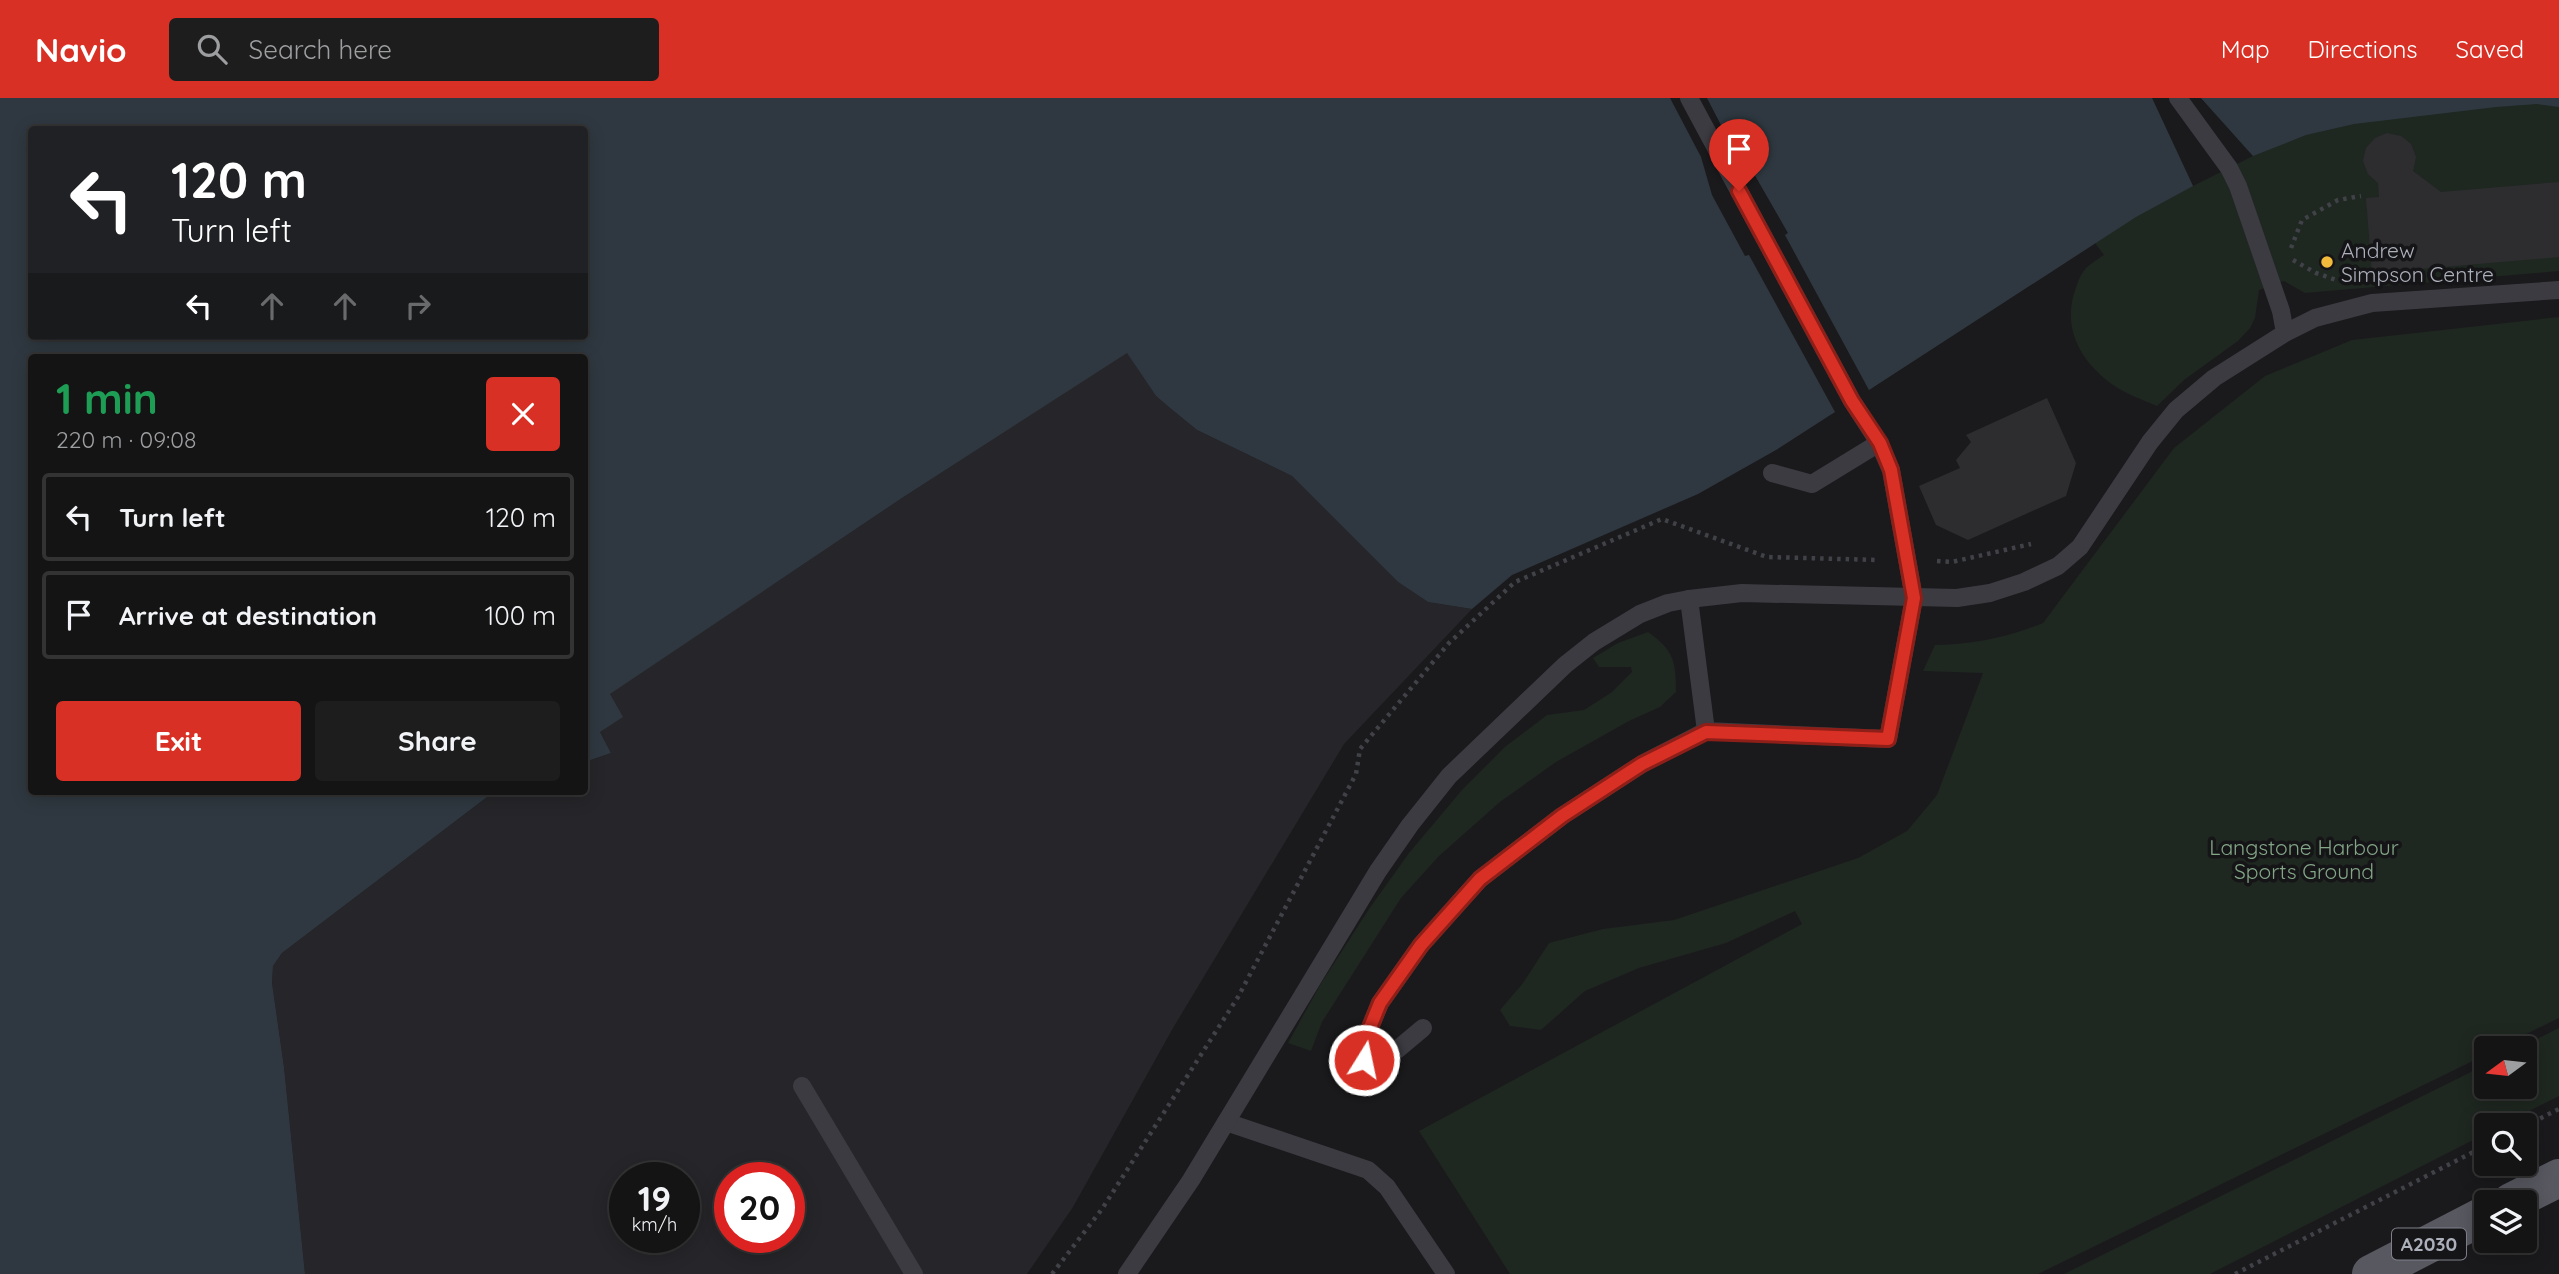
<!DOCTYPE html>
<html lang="en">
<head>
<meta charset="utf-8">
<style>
  :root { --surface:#141415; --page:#1d1d1e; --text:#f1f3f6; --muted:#9d9ea0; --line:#333334; --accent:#d93025 }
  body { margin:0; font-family:Quicksand,sans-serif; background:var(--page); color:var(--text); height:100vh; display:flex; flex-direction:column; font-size:26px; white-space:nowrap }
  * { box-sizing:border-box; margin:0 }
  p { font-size:23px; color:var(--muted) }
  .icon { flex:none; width:38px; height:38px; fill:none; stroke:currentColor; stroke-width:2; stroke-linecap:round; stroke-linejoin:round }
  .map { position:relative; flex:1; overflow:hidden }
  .details { position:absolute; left:28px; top:256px; width:560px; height:441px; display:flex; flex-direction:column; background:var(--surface); border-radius:7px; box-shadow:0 4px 18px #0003,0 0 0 2px var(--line) }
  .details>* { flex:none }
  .top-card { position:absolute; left:28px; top:28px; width:560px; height:214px; border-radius:7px; box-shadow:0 4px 18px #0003,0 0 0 2px var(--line); background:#202124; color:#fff; overflow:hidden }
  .needle { width:46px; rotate:255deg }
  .buttons { position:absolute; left:2474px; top:938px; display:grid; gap:14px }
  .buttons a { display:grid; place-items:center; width:63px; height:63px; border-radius:7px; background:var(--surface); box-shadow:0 4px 18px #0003,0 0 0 2px var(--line); font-size:35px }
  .speed { position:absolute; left:609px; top:1064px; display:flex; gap:14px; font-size:35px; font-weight:700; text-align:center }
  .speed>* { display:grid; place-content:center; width:91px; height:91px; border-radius:50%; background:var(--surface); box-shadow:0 4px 18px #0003,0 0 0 2px var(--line); line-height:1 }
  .speed small { font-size:18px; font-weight:400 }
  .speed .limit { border:10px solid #d22; background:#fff; color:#111 }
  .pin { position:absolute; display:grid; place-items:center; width:60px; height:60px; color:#fff; margin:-72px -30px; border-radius:50% 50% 50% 0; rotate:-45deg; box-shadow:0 0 7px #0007 }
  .pin .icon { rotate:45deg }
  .me { position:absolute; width:77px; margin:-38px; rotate:10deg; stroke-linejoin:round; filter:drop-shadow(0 0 5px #0008) }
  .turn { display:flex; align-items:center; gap:24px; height:147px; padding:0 28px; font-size:32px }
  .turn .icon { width:91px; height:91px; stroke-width:2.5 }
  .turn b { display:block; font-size:49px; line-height:60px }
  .lanes { display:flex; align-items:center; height:66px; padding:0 28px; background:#0003; justify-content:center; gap:35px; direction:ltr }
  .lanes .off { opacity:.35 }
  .round { display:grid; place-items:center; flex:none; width:74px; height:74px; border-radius:7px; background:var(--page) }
  .overview { display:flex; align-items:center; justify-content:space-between; height:119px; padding:0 28px }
  h1 { font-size:42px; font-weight:800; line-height:52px; color:#1e9e55 }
  .cta { display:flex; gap:14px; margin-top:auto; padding:14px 28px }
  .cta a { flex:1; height:80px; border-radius:7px; background:var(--accent); color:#fff; font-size:28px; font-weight:800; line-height:80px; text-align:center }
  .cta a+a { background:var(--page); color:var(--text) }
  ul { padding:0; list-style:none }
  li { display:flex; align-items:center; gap:21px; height:88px; margin:0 14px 10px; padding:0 14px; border:4px solid var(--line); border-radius:7px }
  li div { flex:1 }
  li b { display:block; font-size:26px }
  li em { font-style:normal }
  header { display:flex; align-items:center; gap:42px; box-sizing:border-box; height:98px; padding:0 35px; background:var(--accent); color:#fff }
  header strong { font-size:33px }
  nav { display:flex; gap:38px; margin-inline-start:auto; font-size:24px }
  .search { width:490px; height:63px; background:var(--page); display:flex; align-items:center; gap:18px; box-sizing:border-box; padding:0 24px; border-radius:7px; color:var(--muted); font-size:26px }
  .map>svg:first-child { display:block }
  .built { fill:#262529; fill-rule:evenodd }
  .green { fill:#1f2721 }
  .water { fill:#2f3840; fill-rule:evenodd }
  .building { fill:#2d2d30 }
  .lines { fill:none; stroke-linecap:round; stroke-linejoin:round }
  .path { stroke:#404248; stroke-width:4.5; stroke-dasharray:3.5 5; stroke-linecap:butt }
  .lane { stroke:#3b3b41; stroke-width:18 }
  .primary { stroke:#575860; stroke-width:38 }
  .route-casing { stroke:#8d1f18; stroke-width:18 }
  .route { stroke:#d93025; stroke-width:12 }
  .poi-dot { fill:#f2bb3c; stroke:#151417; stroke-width:2.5 }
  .labels { text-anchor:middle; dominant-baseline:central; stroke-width:7; stroke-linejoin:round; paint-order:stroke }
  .shield { fill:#151417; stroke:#7f818a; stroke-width:2 }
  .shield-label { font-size:19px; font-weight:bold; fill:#acb0bb }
  .poi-label { font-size:21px; fill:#acb0bb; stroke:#151417; text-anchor:start }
  .park-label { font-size:21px; fill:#83a687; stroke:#151417 }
</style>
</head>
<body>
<header>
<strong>Navio</strong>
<div class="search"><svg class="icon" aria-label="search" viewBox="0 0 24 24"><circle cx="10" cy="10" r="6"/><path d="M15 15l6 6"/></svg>Search here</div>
<nav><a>Map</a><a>Directions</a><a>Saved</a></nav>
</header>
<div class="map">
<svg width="2559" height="1176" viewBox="0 0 2559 1176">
  <rect width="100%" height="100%" fill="#1a1a1c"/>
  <!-- built -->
  <path class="built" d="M1127,254L1156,298L1170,310L1197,332L1292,378L1398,484L1428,504L1472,511L1344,646L1173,930L1073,1109L1027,1176H305L284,969L272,885L273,868L282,855L495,693H584L585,664L611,655L600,634L609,596L902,400ZM625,1080H684V1139H625ZM730,1080H789V1139H730Z"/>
  <!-- green -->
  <g class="green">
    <path d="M1707,0H2152L2193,88L2253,58L2201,0H2559V173L2305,195L2284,183L2259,192L2255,220L2250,230L2238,243L2184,282L2157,308C2143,302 2126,296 2113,287C2084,266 2064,236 2073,199C2076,190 2079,177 2086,170C2091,165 2098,161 2104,157L2095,145L1869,292L1785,137L1788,135L1749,67L1736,56Z"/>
    <path d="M2559,219V920L2498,950H2487V956L2038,1176H1510L1419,1033L1802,826L1795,813L1726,845L1639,870L1585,893L1541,932L1510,928L1500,912L1523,885L1549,845L1603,831L1674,822L1858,760L1907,733L1937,697L1983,575L1923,573L1935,547C1975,546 2005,540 2043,525L2174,350L2265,278L2352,242Z"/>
    <path d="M1648,534C1674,552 1676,564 1676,594L1660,609L1629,623L1556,664L1500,704L1439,758L1401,800L1322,924L1311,953L1288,945L1320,887L1369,811L1409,755L1462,692L1506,648L1547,617L1584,612L1612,594L1632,574L1631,569H1599L1593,560L1618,545Z"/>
    <polygon points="2559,930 2559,998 2501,1027 2487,1027 2487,1035 2210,1176 2064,1176 2487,966 2487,989 2525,989 2525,950 2519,950"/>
  </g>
  <!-- water -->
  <g class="water">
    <path d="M0,0H1670L1701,59L1712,97L1745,158L1749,157L1835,314L1776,352L1698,396L1512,477L1472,511L1428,504L1398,484L1292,378L1197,332L1170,310L1156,298L1127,255L902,400L610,596L623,619L600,634L611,655L585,664L584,259H32V693H495L282,855L273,868L272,885L284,969L305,1176H0ZM32,32H584V238H32Z"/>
    <polygon points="1707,0 2152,0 2193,88 2136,119 1869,292 1785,137 1788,135 1749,67 1736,56"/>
    <polygon points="2201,0 2559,0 2559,9 2537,6 2496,9 2354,26 2306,37 2253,58"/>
  </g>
  <!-- building -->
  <g class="building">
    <polygon points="2387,35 2401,38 2411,46 2416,59 2413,73 2441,94 2559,84 2559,159 2372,175 2366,100 2379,99 2378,85 2368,76 2363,63 2366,50 2375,40"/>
    <polygon points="2047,300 2076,365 2066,398 1968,442 1936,427 1919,388 1960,370 1956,362 1971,344 1966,337"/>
  </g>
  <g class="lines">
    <!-- path -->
    <g class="path">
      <polyline points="2291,150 2302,122 2338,102 2361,98"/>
      <polyline points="2293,162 2316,175 2339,183"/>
      <polyline points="1937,463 1952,464 2031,446"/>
      <polyline points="2525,1028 2559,1011"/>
      <polyline points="1052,1176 1102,1111 1238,899 1356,676 1360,651 1449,545 1515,484 1662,421 1767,459 1879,462"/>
      <polyline points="2235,1176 2487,1047"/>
    </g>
    <!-- lane -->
    <g class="lane">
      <polyline points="2178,0 2229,70 2238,88 2281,213 2285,235"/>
      <polyline points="1772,375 1812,386 1879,345"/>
      <polyline points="1689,501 1706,633 1888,641 1914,500 1891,372 1879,345 1852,303 1689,0"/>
      <polyline points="1423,930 1380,966 1364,962 1362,949 1380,905 1421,847 1480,781 1562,718 1642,666 1706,633"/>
      <polyline points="802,988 914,1176"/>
      <polyline points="1226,1024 1368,1072 1387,1089 1446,1176"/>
      <polyline points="1127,1176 1191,1082 1378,773 1410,727 1449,678 1565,567 1594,544 1640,516 1668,505 1689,501 1742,495 1957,500 1990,495 2024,484 2058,468 2080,449 2150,344 2176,312 2214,280 2285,235 2315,220 2372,205 2559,192"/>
    </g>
    <!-- primary -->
    <g class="primary">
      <polyline points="2511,1104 2559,1080"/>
      <polyline points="2371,1176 2487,1116"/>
    </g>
  </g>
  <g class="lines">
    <defs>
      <polyline id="route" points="1364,962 1362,949 1380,905 1421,847 1480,781 1562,718 1642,666 1706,634 1888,641 1914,500 1891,372 1880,345 1852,303 1739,93"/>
    </defs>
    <!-- route casing -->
    <use href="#route" class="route-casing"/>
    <!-- route -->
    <use href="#route" class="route"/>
  </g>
  <!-- markers -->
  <circle class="poi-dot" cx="2327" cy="164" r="7"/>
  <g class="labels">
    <!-- shield labels -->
    <rect class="shield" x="2392" y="1130.5" width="74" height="31" rx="5"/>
    <g class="shield-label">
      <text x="2429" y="1146">A2030</text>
    </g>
    <!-- poi labels -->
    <g class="poi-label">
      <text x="2341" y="152">Andrew<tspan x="2341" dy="24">Simpson Centre</tspan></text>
    </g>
    <!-- park labels -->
    <g class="park-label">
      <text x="2304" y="749">Langstone Harbour<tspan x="2304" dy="24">Sports Ground</tspan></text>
    </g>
  </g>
</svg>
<div class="buttons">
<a><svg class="needle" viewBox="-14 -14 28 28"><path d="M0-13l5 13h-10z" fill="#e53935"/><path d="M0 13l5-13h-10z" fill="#9d9ea0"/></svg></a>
<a><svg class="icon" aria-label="search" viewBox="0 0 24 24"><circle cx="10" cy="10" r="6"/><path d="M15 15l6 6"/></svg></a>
<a><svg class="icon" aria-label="layers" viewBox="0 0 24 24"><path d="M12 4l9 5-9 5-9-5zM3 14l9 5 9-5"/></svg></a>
</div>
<div class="speed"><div>19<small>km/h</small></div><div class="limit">20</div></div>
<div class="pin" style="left:1739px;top:93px;background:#d93025"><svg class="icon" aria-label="arrive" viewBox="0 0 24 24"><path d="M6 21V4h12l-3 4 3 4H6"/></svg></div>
<svg class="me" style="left:1364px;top:962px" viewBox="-20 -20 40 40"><circle r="17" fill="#d93025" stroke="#fff" stroke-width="3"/><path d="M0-11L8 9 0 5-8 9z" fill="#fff"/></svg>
<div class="top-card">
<div class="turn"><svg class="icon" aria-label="left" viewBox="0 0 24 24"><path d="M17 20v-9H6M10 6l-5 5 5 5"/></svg><div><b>120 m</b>Turn left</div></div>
<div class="lanes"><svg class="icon" aria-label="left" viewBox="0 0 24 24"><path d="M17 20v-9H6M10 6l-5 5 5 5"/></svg><svg class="icon off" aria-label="ahead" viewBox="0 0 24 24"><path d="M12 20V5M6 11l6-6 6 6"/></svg><svg class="icon off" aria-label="ahead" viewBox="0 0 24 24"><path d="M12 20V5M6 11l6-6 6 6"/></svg><svg class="icon off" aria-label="right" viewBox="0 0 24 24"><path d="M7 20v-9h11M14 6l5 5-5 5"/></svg></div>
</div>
<section class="details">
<div class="overview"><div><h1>1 min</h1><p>220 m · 09:08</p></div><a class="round" style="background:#d93025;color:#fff"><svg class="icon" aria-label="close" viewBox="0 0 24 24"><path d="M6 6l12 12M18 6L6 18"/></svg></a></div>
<ul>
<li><svg class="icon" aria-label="left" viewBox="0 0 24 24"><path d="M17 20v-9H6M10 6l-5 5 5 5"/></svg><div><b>Turn left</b></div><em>120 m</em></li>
<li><svg class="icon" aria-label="arrive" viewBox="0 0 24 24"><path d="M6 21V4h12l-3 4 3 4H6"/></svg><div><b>Arrive at destination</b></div><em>100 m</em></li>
</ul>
<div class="cta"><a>Exit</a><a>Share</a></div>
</section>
</div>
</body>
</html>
